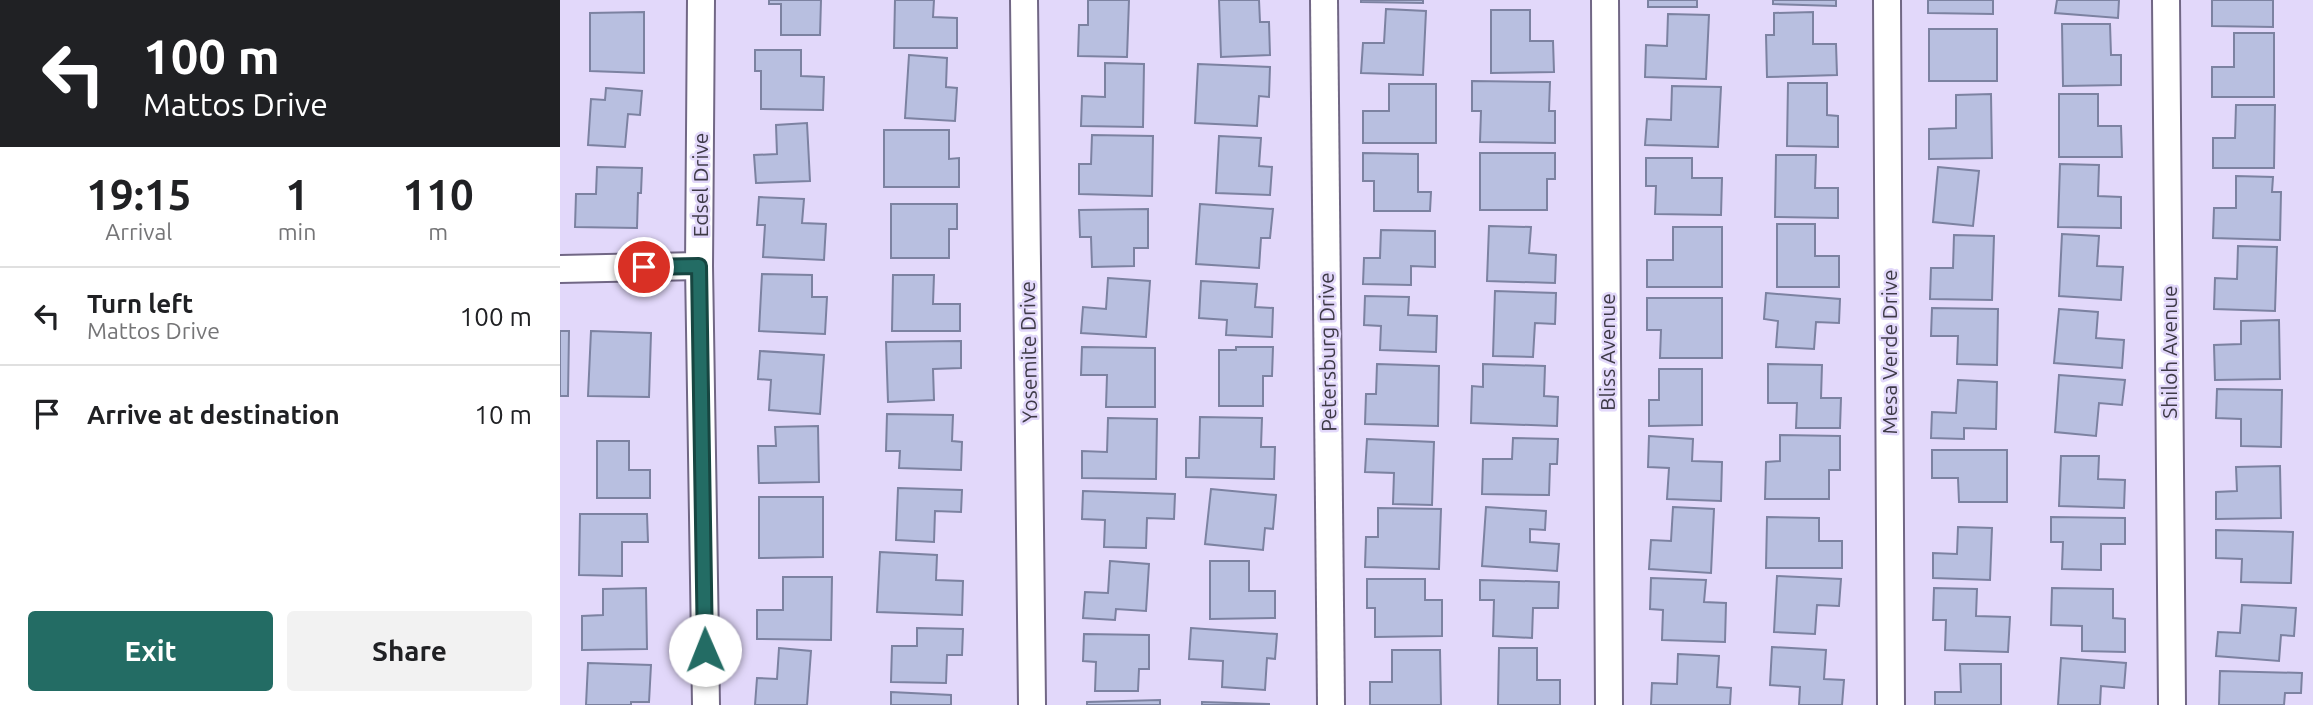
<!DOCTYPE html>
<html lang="en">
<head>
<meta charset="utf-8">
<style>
  :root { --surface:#fff; --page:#f2f2f2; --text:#202124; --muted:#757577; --line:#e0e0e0; --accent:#236c64 }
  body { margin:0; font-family:Ubuntu,sans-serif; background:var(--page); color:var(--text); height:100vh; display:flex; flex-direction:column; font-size:26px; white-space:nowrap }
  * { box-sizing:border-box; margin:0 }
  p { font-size:23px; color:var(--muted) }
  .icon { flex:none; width:38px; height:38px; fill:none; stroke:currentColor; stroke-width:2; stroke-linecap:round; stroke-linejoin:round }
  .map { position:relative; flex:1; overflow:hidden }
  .drawer { display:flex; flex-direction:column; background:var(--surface); width:560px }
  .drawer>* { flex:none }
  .hud { background:#202124; color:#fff; overflow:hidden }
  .pin { position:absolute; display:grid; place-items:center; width:60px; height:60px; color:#fff; margin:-30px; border:4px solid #fff; border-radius:50%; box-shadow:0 2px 7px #0007 }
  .me { position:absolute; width:77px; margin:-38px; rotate:359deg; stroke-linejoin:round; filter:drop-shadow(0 0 5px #0008) }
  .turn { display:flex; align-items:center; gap:24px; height:147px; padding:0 28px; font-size:32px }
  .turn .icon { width:91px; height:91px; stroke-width:2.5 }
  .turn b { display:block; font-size:49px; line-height:60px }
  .eta { display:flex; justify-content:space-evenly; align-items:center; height:119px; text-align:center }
  .eta b { font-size:42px; font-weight:600; line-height:49px }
  .action { display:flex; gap:14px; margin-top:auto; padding:14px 28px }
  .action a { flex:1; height:80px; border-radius:7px; background:var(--accent); color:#fff; font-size:28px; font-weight:600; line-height:80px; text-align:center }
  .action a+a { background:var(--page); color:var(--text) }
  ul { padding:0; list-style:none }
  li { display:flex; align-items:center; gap:21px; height:98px; padding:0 28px; border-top:2px solid var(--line) }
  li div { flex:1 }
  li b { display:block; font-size:26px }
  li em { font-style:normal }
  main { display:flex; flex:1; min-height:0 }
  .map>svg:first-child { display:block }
  .building { fill:#b8bfe0; stroke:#7c82a1; stroke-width:2 }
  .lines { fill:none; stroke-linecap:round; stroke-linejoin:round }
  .minor-casing { stroke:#716785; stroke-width:30 }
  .minor { stroke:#fff; stroke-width:26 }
  .route-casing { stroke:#174641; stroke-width:18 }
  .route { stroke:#236c64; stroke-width:12 }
  .labels { text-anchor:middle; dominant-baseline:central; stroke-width:5; stroke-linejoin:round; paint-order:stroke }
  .street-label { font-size:21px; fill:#3e3a47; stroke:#e2d8fa }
</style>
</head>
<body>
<main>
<section class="drawer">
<div class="hud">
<div class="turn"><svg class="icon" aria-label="left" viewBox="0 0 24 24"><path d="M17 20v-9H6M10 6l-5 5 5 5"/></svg><div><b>100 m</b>Mattos Drive</div></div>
</div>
<div class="eta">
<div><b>19:15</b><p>Arrival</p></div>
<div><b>1</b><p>min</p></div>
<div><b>110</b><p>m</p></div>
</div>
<ul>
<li><svg class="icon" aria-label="left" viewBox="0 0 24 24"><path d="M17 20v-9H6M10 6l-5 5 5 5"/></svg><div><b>Turn left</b><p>Mattos Drive</p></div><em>100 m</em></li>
<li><svg class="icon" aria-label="arrive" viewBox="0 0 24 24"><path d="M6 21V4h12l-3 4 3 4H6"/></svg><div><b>Arrive at destination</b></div><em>10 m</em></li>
</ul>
<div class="action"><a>Exit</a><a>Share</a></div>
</section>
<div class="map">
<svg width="1753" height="705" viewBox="0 0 1753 705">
  <rect width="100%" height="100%" fill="#e2d8fa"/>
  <!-- building -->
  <g class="building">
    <polygon points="209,0 261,0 260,35 221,35 221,4 209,4"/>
    <polygon points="335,0 374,0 373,17 397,18 397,48 334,48"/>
    <polygon points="528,0 569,0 567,57 518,56 519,25 528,25"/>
    <polygon points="659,0 699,0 700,22 709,22 710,55 661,57"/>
    <polygon points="801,0 863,0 863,3 801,2"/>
    <rect x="1088" y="0" width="49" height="7"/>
    <polygon points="1213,0 1276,0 1276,6 1213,4"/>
    <polygon points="1368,0 1433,0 1433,14 1368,13"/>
    <polygon points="1497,0 1559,0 1558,18 1495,13"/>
    <polygon points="1652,0 1713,0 1713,27 1652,26"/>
    <polygon points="826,9 866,11 863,75 801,73 803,43 824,43"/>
    <polygon points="931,10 970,10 970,41 993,41 994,72 931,73"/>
    <polygon points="84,12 84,73 30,71 30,13"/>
    <polygon points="1253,12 1253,44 1276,44 1277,75 1207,77 1206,35 1214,35 1214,13"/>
    <polygon points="1108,14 1149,15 1146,79 1085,77 1086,45 1107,46"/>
    <polygon points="1502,24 1550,24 1551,55 1561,55 1561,85 1503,86"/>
    <rect x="1369" y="29" width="68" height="52"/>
    <polygon points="1674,33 1714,33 1714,97 1652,97 1652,67 1674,67"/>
    <polygon points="195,50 241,50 241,76 264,77 263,110 201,109 201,71 195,71"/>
    <polygon points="349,55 387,58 386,87 397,88 395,121 345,118"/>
    <polygon points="545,63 584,64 583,127 521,126 522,96 545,97"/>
    <polygon points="638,64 710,67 709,97 699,96 697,126 635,123"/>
    <polygon points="912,81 990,82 989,111 995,111 995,143 920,142 921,111 912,111"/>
    <polygon points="1228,83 1267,83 1267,115 1278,116 1278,147 1227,146"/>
    <polygon points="829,84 876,84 876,143 803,143 803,111 829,111"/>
    <polygon points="1112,86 1161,87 1158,147 1085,145 1087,119 1111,120"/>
    <polygon points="46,88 82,91 80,115 68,114 65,147 28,145 31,99 45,100"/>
    <polygon points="1431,94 1432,158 1369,159 1369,129 1396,128 1396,95"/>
    <polygon points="1499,94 1538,94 1538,126 1561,126 1562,157 1499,157"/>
    <polygon points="1676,105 1715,105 1714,168 1653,168 1653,138 1675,138"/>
    <polygon points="247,123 250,181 196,183 194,155 217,154 216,125"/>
    <polygon points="324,130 389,130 389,159 399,158 399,187 324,187"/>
    <polygon points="532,135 593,136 592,196 519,194 519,164 531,164"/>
    <polygon points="659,136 701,138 699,166 712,167 710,195 656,193"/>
    <polygon points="803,153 858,154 858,192 871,192 870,211 814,211 814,181 803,181"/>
    <polygon points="920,153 995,153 995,179 987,179 987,210 920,210"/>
    <polygon points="1216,155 1256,155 1255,188 1278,188 1278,218 1215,217"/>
    <polygon points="1086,158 1132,158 1132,178 1162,178 1161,215 1095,214 1096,186 1086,186"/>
    <polygon points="1500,164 1539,165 1538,196 1561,197 1561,228 1498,227"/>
    <polygon points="37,167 82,168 81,193 78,193 77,228 15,227 16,194 36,194"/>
    <polygon points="1378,167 1419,171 1413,226 1373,222"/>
    <polygon points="1676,176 1713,177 1712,192 1721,192 1720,240 1653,238 1654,208 1676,208"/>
    <polygon points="199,197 244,199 242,223 266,224 264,260 203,257 205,225 197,225"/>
    <polygon points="331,204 397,204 397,229 389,229 389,258 331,258"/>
    <polygon points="640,204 713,209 710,238 701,238 699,268 636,264"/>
    <polygon points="588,209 588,248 574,248 574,266 532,267 531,237 520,237 519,210"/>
    <polygon points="1217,224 1255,224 1255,256 1279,256 1279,287 1217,287"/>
    <polygon points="929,226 971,227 969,253 996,255 995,283 927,281"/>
    <polygon points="1113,227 1162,227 1162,287 1087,287 1087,260 1113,260"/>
    <polygon points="821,230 875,231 875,267 851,266 851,285 803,284 804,258 820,258"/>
    <polygon points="1502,234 1539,236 1537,266 1563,267 1561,300 1499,296"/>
    <polygon points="1394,235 1434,236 1432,300 1370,299 1371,268 1393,268"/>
    <polygon points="1678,246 1717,247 1715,311 1654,309 1655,278 1677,279"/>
    <polygon points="202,274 252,275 252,297 267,297 265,334 199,331"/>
    <polygon points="333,275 374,275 373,304 400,304 400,331 332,331"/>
    <polygon points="548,278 590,281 586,337 521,333 523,307 546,309"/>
    <polygon points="641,281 697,284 695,307 713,308 712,337 666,335 667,320 639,318"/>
    <polygon points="935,291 996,293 995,324 975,323 973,357 933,356"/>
    <polygon points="1206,293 1280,299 1279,323 1256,322 1254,349 1216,347 1218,321 1204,319"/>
    <polygon points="805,296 849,297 848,315 877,316 876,352 820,350 821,326 804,325"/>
    <polygon points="1087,298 1162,298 1162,358 1100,358 1101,330 1087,330"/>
    <polygon points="1372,308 1438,309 1437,365 1397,364 1398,336 1371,336"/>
    <polygon points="1499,309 1538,312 1536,338 1564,340 1562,368 1494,363"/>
    <polygon points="1719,320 1720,379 1655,380 1654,345 1681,344 1681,321"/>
    <polygon points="0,331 9,331 8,396 0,396"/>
    <polygon points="31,331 91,333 89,397 28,396"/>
    <polygon points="401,341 401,368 373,369 374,400 328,402 326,342"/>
    <polygon points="522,347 595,348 595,407 546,407 547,375 521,375"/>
    <polygon points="676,347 713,347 712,376 703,376 703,406 659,406 659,350 676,350"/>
    <polygon points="200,351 264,355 260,414 209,410 211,380 198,379"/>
    <polygon points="817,364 879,366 878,426 805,424 806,394 816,394"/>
    <polygon points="923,364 985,366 984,396 998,397 997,426 911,423 912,386 923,387"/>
    <polygon points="1208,364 1262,365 1261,398 1281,398 1280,428 1236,428 1237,403 1208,403"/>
    <polygon points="1099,369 1142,369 1142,425 1089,426 1089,400 1099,400"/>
    <polygon points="1499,375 1565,380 1562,405 1539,403 1536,436 1495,432"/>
    <polygon points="1398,380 1437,382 1436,429 1404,428 1404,439 1371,438 1372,412 1396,413"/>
    <polygon points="1657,389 1722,390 1721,447 1681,446 1681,419 1656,418"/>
    <polygon points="327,414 393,415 392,441 402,442 401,470 339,468 340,451 326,451"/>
    <polygon points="640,417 702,418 701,447 715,447 714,479 626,477 626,458 639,458"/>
    <polygon points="548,418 597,419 596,479 522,478 522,451 547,452"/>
    <polygon points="258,426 259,482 199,483 198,446 216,446 215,427"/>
    <polygon points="1220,435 1280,436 1280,470 1269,470 1269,499 1205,499 1206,462 1220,461"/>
    <polygon points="1089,436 1133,439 1132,461 1162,462 1161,501 1107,499 1109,468 1088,467"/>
    <polygon points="953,438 998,439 997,464 990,464 989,495 922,494 923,459 952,459"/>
    <polygon points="807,439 874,442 872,505 833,504 834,473 805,472"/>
    <polygon points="37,441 69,441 69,470 90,470 90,498 37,498"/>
    <polygon points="1372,450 1447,450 1447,502 1399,502 1398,478 1372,478"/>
    <polygon points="1501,456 1539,456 1538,479 1565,480 1564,508 1499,506"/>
    <polygon points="1720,466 1721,518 1656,519 1656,492 1677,491 1676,467"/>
    <polygon points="338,488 402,490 401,512 375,511 374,542 336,540"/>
    <polygon points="651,489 716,495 713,529 705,528 703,550 645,544"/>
    <polygon points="523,491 615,494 614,519 587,518 586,548 544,547 545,520 522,519"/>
    <polygon points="199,497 263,497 263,557 199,558"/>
    <polygon points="926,507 986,511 985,530 970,529 970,542 999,544 997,571 922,566"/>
    <polygon points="1113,507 1154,509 1151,573 1089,569 1091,540 1111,541"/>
    <polygon points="818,508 881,509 879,569 805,567 806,537 818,537"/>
    <polygon points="20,514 87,514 88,542 62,542 62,576 19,575"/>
    <polygon points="1207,517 1259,518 1259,541 1282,541 1282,568 1206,568"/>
    <polygon points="1491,517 1565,518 1565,544 1541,544 1541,570 1502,569 1503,542 1491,542"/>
    <polygon points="1398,527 1432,528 1430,580 1373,578 1373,553 1397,554"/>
    <polygon points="1656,530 1733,532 1731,583 1681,582 1682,559 1656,558"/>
    <polygon points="320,552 377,555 376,580 403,581 402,615 317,612"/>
    <polygon points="550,561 589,564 586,611 556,609 555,620 523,618 525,592 548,593"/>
    <polygon points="650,561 689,561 689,591 715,591 715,618 650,619"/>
    <polygon points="1217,576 1281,579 1279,606 1257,605 1255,634 1214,632"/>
    <polygon points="223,577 272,577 271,640 197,639 197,610 223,610"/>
    <polygon points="1091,578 1146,580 1144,602 1166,603 1165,642 1102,640 1103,610 1090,609"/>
    <polygon points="807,579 865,579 865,600 882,600 882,636 815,637 815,608 807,608"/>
    <polygon points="920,580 999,582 998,608 973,608 972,638 933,636 934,600 920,600"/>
    <polygon points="86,588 87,649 22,650 22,616 43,615 43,589"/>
    <polygon points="1374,588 1417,589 1416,616 1450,617 1448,652 1385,650 1386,620 1373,620"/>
    <polygon points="1492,588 1553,589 1553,618 1565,619 1565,652 1522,651 1522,626 1491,625"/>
    <polygon points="1682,605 1736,608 1734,636 1721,635 1719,661 1656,656 1658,632 1680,633"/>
    <polygon points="357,628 403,629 402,655 387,655 386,683 331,682 332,646 357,646"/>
    <polygon points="631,628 717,634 715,659 707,658 705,690 662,687 663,661 629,659"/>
    <polygon points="524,634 589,635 589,669 579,669 578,691 535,691 536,662 523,661"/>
    <polygon points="1212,647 1266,650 1264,679 1284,680 1282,705 1239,705 1240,687 1210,685"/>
    <polygon points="219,648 251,651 247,705 195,705 197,678 217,679"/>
    <polygon points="939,648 977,648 977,680 1000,680 1000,705 938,705"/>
    <polygon points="832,650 880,650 881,705 810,705 810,682 832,682"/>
    <polygon points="1118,654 1159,656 1157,687 1171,688 1170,705 1091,705 1092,683 1117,684"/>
    <polygon points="1501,658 1566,663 1564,688 1541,686 1540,705 1498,705"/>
    <polygon points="28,663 91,665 89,702 71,702 71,705 26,705"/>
    <polygon points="1400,664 1441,664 1441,705 1375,705 1375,692 1401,692"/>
    <polygon points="1660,671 1742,673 1741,693 1725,693 1724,705 1659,705"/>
    <polygon points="331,692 391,695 391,705 331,705"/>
    <polygon points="600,700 600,705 527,705 527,702"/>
    <polygon points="642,702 709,704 709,705 642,705"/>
  </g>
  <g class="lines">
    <defs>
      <g id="minor">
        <polyline points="141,0 139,266 146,705"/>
        <polyline points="464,0 472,705"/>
        <polyline points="764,0 771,705"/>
        <polyline points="1045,0 1049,705"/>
        <polyline points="1327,0 1331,705"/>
        <polyline points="1606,0 1612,705"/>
        <polyline points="0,269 139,266"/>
      </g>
    </defs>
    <!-- minor casing -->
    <use href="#minor" class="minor-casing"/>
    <!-- minor -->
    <use href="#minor" class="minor"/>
  </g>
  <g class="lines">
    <defs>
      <polyline id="route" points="84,267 139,266 145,650"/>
    </defs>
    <!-- route casing -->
    <use href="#route" class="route-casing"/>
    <!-- route -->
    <use href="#route" class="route"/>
  </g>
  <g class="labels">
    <!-- street labels -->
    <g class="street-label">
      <text transform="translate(140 185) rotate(-90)">Edsel Drive</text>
      <text transform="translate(468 352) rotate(-91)">Yosemite Drive</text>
      <text transform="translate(767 352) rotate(-91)">Petersburg Drive</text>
      <text transform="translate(1047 352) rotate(-90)">Bliss Avenue</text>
      <text transform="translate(1329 352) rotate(-90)">Mesa Verde Drive</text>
      <text transform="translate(1609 352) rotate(-90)">Shiloh Avenue</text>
    </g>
  </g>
</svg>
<div class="pin" style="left:84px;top:267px;background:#d93025"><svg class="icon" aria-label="arrive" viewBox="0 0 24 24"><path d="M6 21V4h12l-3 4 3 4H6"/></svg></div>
<svg class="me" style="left:145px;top:650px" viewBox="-20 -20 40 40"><circle r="19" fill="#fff"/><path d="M0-13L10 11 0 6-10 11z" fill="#236c64"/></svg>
</div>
</main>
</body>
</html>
